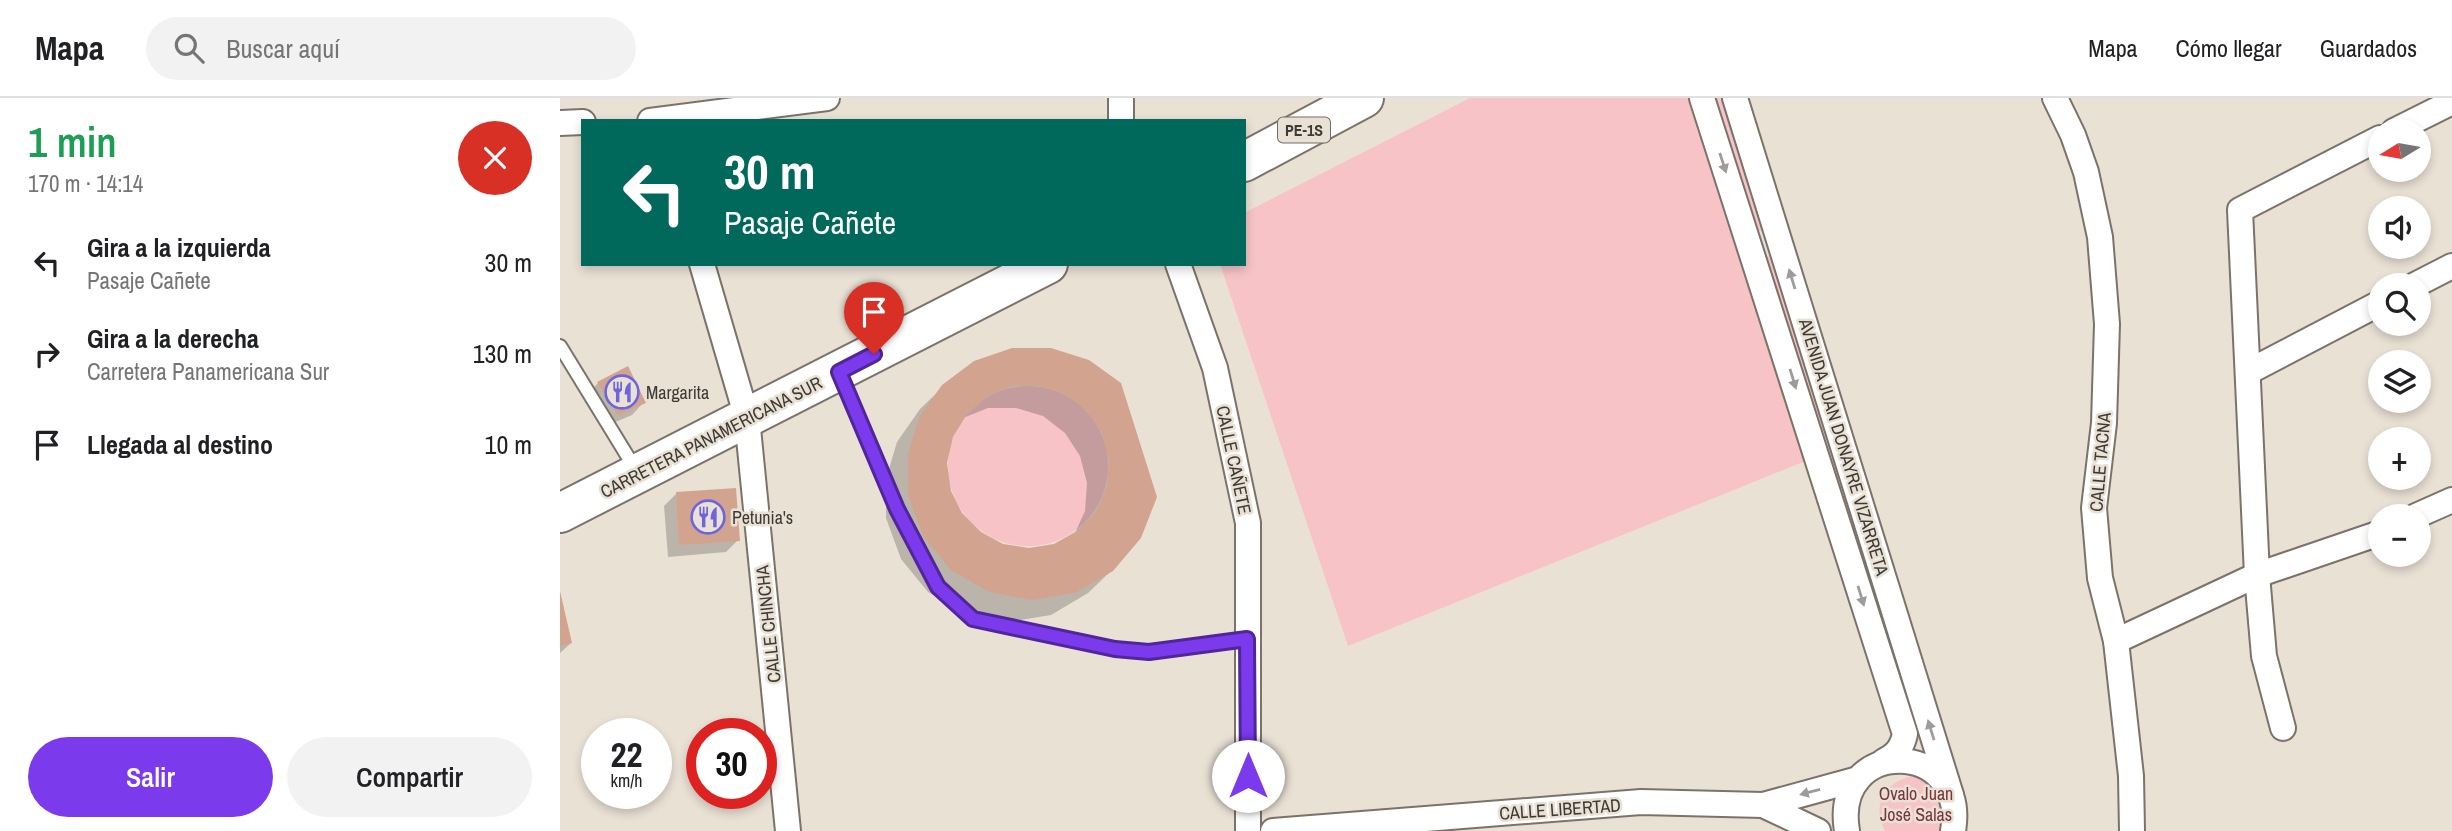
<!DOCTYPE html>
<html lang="es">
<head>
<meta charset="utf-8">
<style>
  :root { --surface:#fff; --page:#f2f2f2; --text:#202124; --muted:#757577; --line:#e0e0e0; --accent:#7c3aed }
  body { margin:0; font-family:"Archivo Narrow",sans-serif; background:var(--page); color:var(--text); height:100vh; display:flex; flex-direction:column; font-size:26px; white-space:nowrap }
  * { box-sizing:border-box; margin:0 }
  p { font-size:23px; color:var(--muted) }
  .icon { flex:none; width:38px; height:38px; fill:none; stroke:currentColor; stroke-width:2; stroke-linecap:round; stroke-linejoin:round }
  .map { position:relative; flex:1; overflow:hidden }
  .details { display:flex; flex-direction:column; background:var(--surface); width:560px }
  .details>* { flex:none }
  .banner { position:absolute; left:21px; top:21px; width:665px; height:147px; border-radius:0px; box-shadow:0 4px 10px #0003; background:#00695c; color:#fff; overflow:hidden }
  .needle { width:46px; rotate:259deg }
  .buttons { position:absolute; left:1808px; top:21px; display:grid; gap:14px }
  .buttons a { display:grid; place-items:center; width:63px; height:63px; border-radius:50%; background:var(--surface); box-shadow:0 4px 10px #0003; font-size:35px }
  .speed { position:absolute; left:21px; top:620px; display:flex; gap:14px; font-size:35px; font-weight:700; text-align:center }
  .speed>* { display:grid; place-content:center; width:91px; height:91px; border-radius:50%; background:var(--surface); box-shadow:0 4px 10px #0003; line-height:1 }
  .speed small { font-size:18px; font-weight:400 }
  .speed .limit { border:10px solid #d22; background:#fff; color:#111 }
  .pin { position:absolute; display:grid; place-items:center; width:60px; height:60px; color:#fff; margin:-72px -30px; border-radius:50% 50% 50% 0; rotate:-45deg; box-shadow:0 0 7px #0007 }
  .pin .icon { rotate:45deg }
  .me { position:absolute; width:77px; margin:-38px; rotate:0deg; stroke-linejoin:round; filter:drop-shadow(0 0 5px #0008) }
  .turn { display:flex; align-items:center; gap:24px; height:147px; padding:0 28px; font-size:32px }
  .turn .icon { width:91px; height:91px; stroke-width:2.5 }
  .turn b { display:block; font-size:49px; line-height:60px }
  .round { display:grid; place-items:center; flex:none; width:74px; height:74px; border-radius:37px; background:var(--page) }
  .overview { display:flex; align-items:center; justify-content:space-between; height:119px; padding:0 28px }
  h1 { font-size:42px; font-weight:600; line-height:52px; color:#1e9e55 }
  .cta { display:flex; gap:14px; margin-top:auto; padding:14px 28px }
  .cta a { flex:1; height:80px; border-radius:42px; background:var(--accent); color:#fff; font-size:28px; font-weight:600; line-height:80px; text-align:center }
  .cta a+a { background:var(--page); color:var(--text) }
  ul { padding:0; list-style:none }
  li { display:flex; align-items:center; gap:21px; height:91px; padding:0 28px }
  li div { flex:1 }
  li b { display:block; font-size:26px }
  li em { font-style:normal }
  header { display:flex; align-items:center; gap:42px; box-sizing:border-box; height:98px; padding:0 35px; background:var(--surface); border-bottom:2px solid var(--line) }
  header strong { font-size:33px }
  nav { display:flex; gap:38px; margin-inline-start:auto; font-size:24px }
  .search { width:490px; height:63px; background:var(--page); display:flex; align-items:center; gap:18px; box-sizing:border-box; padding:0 24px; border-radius:38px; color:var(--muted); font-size:26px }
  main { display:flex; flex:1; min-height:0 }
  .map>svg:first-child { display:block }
  .green { fill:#f7c3c6 }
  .shadow { fill:#0003; fill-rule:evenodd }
  .building { fill:#d2a48f; fill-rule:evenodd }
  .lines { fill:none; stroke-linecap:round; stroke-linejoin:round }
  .service-casing { stroke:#7b7369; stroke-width:16 }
  .minor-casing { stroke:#7b7369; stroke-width:28 }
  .trunk-casing { stroke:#7b7369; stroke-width:42 }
  .service { stroke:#fff; stroke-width:12 }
  .minor { stroke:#fff; stroke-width:24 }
  .trunk { stroke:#fff; stroke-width:38 }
  .oneway { fill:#9e9c9a }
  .route-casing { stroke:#51269a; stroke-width:18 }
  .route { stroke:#7c3aed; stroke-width:12 }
  .labels { text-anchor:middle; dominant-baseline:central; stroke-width:5; stroke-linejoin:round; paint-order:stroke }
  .shield { fill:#eae1d5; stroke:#716c65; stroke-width:2 }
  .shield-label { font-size:16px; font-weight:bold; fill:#3d3a35 }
  .poi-label { font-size:18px; fill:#3d3a35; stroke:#eae1d5; text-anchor:start }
  .street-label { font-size:18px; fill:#3d3a35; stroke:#eae1d5 }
  .park-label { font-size:18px; fill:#77353d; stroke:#eae1d5 }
</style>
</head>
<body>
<header>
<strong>Mapa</strong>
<div class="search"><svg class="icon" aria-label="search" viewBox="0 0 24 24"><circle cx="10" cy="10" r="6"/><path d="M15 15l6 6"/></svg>Buscar aquí</div>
<nav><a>Mapa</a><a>Cómo llegar</a><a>Guardados</a></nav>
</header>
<main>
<section class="details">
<div class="overview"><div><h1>1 min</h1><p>170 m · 14:14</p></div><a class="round" style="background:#d93025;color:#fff"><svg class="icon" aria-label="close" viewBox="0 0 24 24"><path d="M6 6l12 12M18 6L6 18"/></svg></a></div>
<ul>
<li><svg class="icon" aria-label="left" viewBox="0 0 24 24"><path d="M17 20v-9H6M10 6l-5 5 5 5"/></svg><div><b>Gira a la izquierda</b><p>Pasaje Cañete</p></div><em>30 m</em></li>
<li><svg class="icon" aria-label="right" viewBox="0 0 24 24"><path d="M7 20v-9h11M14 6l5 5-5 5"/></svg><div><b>Gira a la derecha</b><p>Carretera Panamericana Sur</p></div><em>130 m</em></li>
<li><svg class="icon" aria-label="arrive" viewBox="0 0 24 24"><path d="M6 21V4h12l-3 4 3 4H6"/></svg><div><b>Llegada al destino</b></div><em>10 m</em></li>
</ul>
<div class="cta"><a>Salir</a><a>Compartir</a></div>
</section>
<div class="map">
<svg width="1892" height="733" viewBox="0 0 1892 733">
  <rect width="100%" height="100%" fill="#eae1d5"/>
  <!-- green -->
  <g class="green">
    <polygon points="910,0 1135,0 1248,362 788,548 660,166 684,166 684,115"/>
    <polygon points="1153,0 1169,0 1210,130 1194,134"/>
    <polygon points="1217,156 1360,611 1345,615 1203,160"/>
    <circle cx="468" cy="368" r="80"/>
    <path d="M1357,677L1378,685L1388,733H1325C1310,704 1327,682 1357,677Z"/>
  </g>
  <!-- shadow -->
  <g class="shadow">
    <polygon points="38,285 84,304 72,317 46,328 26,297"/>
    <path d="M559,286L552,472L528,495L491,517L448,524L406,516L368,494L341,461L326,420V381L337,344L360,311L384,288ZM428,310H456L483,318L505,335L520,358L527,385L525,413L514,437L495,447L469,452L443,448L420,436L401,416L389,393L386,365L391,338L403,320Z"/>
    <polygon points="116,396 178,442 166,454 108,459 104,408"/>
    <polygon points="0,496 11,545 0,555"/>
  </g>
  <!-- building -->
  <g class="building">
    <path d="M452,250H491L529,262L561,285L597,399L581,440L553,473L515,495L472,502L429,494L391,472L363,438L348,397V357L359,319L382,287L414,263ZM452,288H479L505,296L527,313L542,335L549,362L547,389L536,414L517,433L494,446L469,450L443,446L421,434L402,415L391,393L387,365L393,339L407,316L428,298Z"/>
    <polygon points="68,268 86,305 58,317 37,284"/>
    <polygon points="176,390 180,443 119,447 116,394"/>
    <polygon points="0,493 12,545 0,548"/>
  </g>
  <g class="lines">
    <defs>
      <g id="service">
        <polyline points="0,248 76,372"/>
        <polyline points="280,277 337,411 378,489 413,521 555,551 589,554 687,541"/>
      </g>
      <g id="minor">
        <polyline points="561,0 561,23"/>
        <path d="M1142,0L1345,636C1342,650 1336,657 1324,663"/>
        <polyline points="1175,0 1391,697"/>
        <polyline points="1495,0 1513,37 1526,74 1540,139 1547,226 1544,325 1534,410 1540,480 1556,543 1571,678 1572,733"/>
        <polyline points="90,23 267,0"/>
        <polyline points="0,25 23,24"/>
        <polyline points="1834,33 1892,4"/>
        <polyline points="142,166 187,320 228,733"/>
        <polyline points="618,166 655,270 688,425 688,733"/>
        <polyline points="1855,187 1892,168"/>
        <polyline points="1688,274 1820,205"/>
        <polyline points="1856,418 1892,402"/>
        <polyline points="1556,543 1697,477 1820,435"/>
        <polyline points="1723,630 1704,558 1697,477 1680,112 1820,40"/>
        <polyline points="1203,707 1258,733"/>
        <polyline points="713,733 1081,704 1203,707 1298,681"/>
        <path d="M1287,733C1271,638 1409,641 1393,733"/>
      </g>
      <g id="trunk">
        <polyline points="684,64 804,0"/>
        <polyline points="0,415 488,166"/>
      </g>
    </defs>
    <!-- service casing -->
    <use href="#service" class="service-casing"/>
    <!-- minor casing -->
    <use href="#minor" class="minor-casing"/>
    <!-- trunk casing -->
    <use href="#trunk" class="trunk-casing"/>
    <!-- service -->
    <use href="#service" class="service"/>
    <!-- minor -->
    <use href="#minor" class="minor"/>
    <!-- trunk -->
    <use href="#trunk" class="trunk"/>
  </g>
  <!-- one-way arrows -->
  <defs><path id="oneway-solid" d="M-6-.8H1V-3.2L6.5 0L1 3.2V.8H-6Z" transform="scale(1.75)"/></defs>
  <g class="oneway">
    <use href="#oneway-solid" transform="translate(1163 65) rotate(72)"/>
    <use href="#oneway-solid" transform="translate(1232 181) rotate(-107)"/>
    <use href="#oneway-solid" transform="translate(1233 281) rotate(73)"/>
    <use href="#oneway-solid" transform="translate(1301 498) rotate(73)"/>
    <use href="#oneway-solid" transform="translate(1371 632) rotate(-107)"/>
    <use href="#oneway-solid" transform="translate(1250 694) rotate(165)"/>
  </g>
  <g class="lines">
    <defs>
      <polyline id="route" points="314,256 279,274 337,411 378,489 413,521 555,551 589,554 687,541 688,678"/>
    </defs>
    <!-- route casing -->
    <use href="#route" class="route-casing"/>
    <!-- route -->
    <use href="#route" class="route"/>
  </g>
  <!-- icons -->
  <defs>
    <symbol id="restaurant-ring" viewBox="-11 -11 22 22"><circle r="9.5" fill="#eae1d5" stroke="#6e64de" stroke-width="1.5"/><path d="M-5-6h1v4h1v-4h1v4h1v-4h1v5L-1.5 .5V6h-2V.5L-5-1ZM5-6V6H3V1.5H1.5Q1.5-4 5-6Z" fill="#6e64de"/></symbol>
  </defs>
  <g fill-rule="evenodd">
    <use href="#restaurant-ring" x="43" y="275" width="38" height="38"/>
    <use href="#restaurant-ring" x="129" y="400" width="38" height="38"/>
  </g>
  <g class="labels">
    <!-- shield labels -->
    <rect class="shield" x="718" y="19.5" width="52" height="25" rx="5"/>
    <g class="shield-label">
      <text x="744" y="32">PE-1S</text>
    </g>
    <!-- poi labels -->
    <g class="poi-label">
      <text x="86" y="294">Margarita</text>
      <text x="172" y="419">Petunia's</text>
    </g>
    <!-- street labels -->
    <g class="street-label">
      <text transform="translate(151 339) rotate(-27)">CARRETERA PANAMERICANA SUR</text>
      <text transform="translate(1284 349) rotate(73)">AVENIDA JUAN DONAYRE VIZARRETA</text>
      <text transform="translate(674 362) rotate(78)">CALLE CAÑETE</text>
      <text transform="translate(1540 364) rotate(-85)">CALLE TACNA</text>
      <text transform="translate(208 526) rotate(-96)">CALLE CHINCHA</text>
      <text transform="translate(1000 711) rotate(-4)">CALLE LIBERTAD</text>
    </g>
    <!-- park labels -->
    <g class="park-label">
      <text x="1356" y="695">Ovalo Juan<tspan x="1356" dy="21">José Salas</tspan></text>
    </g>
  </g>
</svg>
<div class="buttons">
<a><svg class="needle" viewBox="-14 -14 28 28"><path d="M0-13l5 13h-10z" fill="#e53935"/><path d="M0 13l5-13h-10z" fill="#757577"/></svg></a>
<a><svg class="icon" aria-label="sound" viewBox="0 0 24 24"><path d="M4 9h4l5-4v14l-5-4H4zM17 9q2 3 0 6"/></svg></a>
<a><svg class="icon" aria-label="search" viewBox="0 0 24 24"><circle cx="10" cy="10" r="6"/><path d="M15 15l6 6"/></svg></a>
<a><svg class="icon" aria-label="layers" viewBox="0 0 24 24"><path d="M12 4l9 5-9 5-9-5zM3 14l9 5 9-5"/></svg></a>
<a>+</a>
<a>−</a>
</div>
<div class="speed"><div>22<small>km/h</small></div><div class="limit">30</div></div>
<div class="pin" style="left:314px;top:256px;background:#d93025"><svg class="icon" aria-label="arrive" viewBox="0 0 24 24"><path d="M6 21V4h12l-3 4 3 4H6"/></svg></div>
<svg class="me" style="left:688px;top:678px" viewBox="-20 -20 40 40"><circle r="19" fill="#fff"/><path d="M0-13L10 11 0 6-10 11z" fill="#7c3aed"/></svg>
<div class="banner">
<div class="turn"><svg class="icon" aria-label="left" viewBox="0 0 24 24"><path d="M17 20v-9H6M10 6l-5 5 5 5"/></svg><div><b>30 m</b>Pasaje Cañete</div></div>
</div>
</div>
</main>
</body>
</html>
